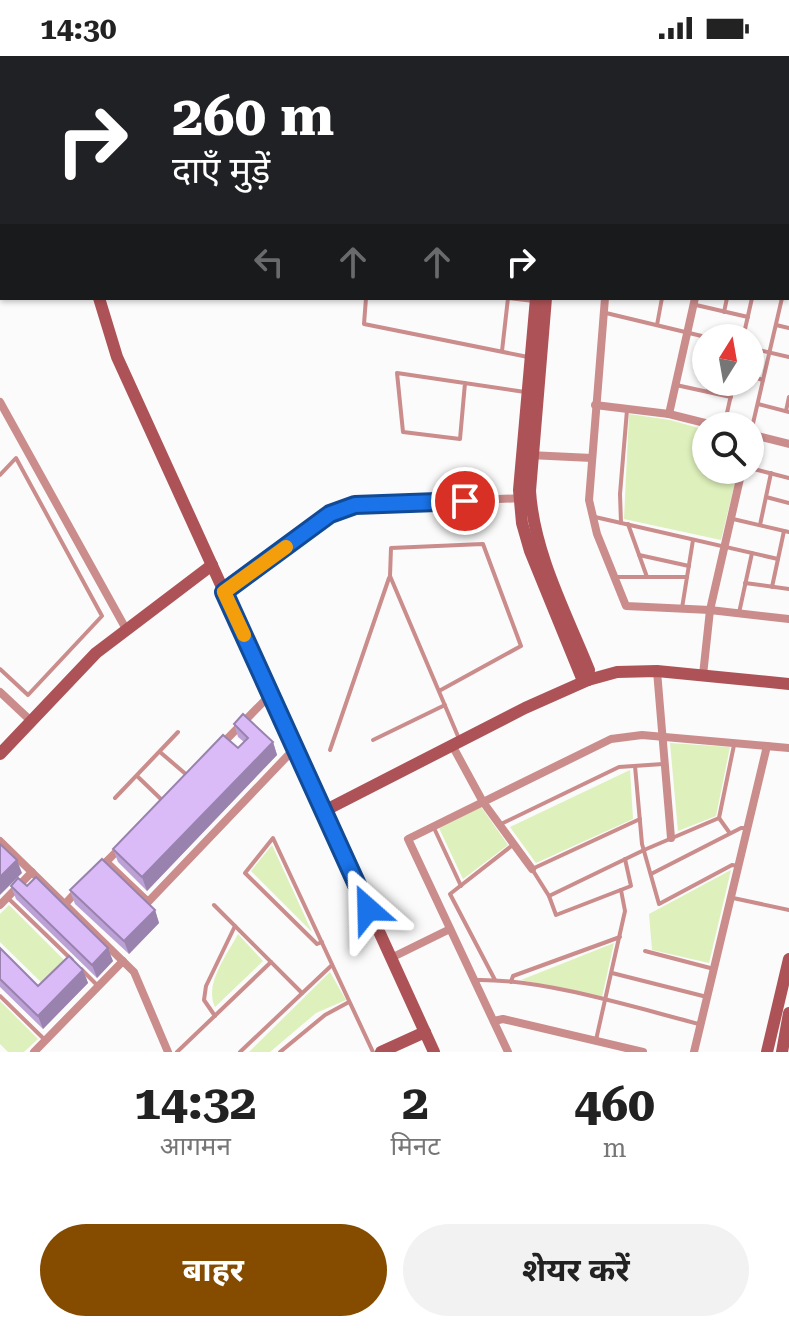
<!DOCTYPE html>
<html lang="hi">
<head>
<meta charset="utf-8">
<style>
  :root { --surface:#fff; --page:#f2f2f2; --text:#222; --muted:#767676; --accent:#854c00 }
  body { margin:0; font-family:"Roboto Serif","Noto Sans Devanagari",serif; background:var(--page); color:var(--text); height:100vh; display:flex; flex-direction:column; font-size:30px; white-space:nowrap }
  * { box-sizing:border-box; margin:0 }
  p { font-size:26px; color:var(--muted) }
  .icon { flex:none; width:44px; height:44px; fill:none; stroke:currentColor; stroke-width:2; stroke-linecap:round; stroke-linejoin:round }
  .map { position:relative; height:996px; overflow:hidden }
  .panel { display:flex; flex-direction:column; background:var(--surface); flex:1 }
  .panel>* { flex:none }
  .banner { position:absolute; left:0px; top:0px; width:790px; height:244px; box-shadow:0 2px 6px #0004; background:#202124; color:#fff; overflow:hidden }
  .needle { width:52px; rotate:11deg }
  .fabs { position:absolute; left:692px; top:268px; display:grid; gap:16px }
  .fabs a { display:grid; place-items:center; width:72px; height:72px; border-radius:50%; background:var(--surface); box-shadow:0 2px 6px #0004; font-size:40px }
  .pin { position:absolute; display:grid; place-items:center; width:68px; height:68px; color:#fff; margin:-34px; border:4px solid #fff; border-radius:50%; box-shadow:0 2px 8px #0007 }
  .me { position:absolute; width:88px; margin:-44px; rotate:335deg; stroke-linejoin:round; filter:drop-shadow(0 0 6px #0008) }
  .turn { display:flex; align-items:center; gap:28px; height:168px; padding:0 40px; font-size:36px }
  .turn .icon { width:104px; height:104px; stroke-width:2.5 }
  .turn b { display:block; font-size:56px; line-height:68px }
  .lanes { display:flex; align-items:center; height:76px; padding:0 40px; background:#0003; justify-content:center; gap:40px; direction:ltr }
  .lanes .off { opacity:.35 }
  .eta { display:flex; justify-content:space-evenly; align-items:center; height:136px; text-align:center }
  .eta b { font-size:48px; font-weight:700; line-height:56px }
  .primary-button { display:flex; gap:16px; margin-top:auto; padding:16px 40px }
  .primary-button a { flex:1; height:92px; border-radius:48px; background:var(--accent); color:#fff; font-size:32px; font-weight:700; line-height:92px; text-align:center }
  .primary-button a+a { background:var(--page); color:var(--text) }
  .status { display:flex; justify-content:space-between; align-items:center; height:56px; padding:0 40px; background:var(--surface); direction:ltr }
  .status svg { height:22px; fill:currentColor }
  .map>svg:first-child { display:block }
  .green { fill:#def0bb }
  .lines { fill:none; stroke-linecap:round; stroke-linejoin:round }
  .lane { stroke:#cb8c8c; stroke-width:4 }
  .street { stroke:#cb8c8c; stroke-width:8 }
  .secondary { stroke:#ad5357; stroke-width:12 }
  .wall { fill:#bba1d5 }
  .shaded-wall { fill:#9983ae }
  .building { fill:#dabbf8; stroke:#9983ae; stroke-width:2 }
  .route-casing { stroke:#114b97; stroke-width:20 }
  .route { stroke:#1a73e8; stroke-width:14 }
  .slow { stroke:#f59e0b; stroke-width:14 }
</style>
</head>
<body>
<div class="status"><b>14:30</b><svg viewBox="0 0 49 12"><path d="M0 12V9h3v3zM5 12V6h3v6zM10 12V3h3v9zM15 12V0h3v12zM26 1h20v11H26zM47 4h2v5h-2z"/></svg></div>
<div class="map">
<svg width="789" height="996" viewBox="0 0 789 996">
  <rect width="100%" height="100%" fill="#fbfbfb"/>
  <!-- green -->
  <g class="green">
    <polygon points="629,358 670,364 706,374 706,414 738,414 721,484 624,463"/>
    <polygon points="670,687 730,691 716,760 678,775"/>
    <polygon points="630,714 633,763 536,807 510,771"/>
    <polygon points="481,751 508,789 463,823 439,772"/>
    <polygon points="272,789 312,876 251,815"/>
    <polygon points="731,814 709,907 652,894 649,858"/>
    <polygon points="9,849 67,907 44,929 0,886 0,858"/>
    <path d="M238,878L263,905L215,951C204,928 227,899 238,878Z"/>
    <polygon points="614,887 602,941 521,924"/>
    <polygon points="330,916 346,944 316,957 270,996 249,996"/>
    <polygon points="0,945 38,983 24,996 8,996 0,988"/>
  </g>
  <g class="lines">
    <!-- lane -->
    <g class="lane">
      <polyline points="618,2 618,0"/>
      <polyline points="644,2 645,0"/>
      <polyline points="679,2 680,0"/>
      <polyline points="721,2 721,0"/>
      <polyline points="752,2 752,0"/>
      <polyline points="783,2 783,0"/>
      <polyline points="788,54 789,55"/>
      <polyline points="0,65 2,65"/>
      <polyline points="788,87 789,87"/>
      <polyline points="788,118 789,118"/>
      <polyline points="788,167 789,167"/>
      <polyline points="366,242 364,268 528,301"/>
      <polyline points="696,249 748,261"/>
      <polyline points="724,256 727,242"/>
      <polyline points="606,257 710,282"/>
      <polyline points="657,269 662,242"/>
      <polyline points="776,269 789,272"/>
      <polyline points="743,282 752,242"/>
      <polyline points="750,292 789,301"/>
      <polyline points="502,295 508,242 534,245"/>
      <polyline points="750,320 763,324"/>
      <polyline points="465,327 460,383 403,376 397,317 525,336"/>
      <polyline points="676,329 731,341"/>
      <polyline points="708,336 710,326"/>
      <polyline points="758,348 789,356"/>
      <polyline points="786,355 789,341"/>
      <polyline points="724,370 734,326"/>
      <polyline points="751,376 782,242"/>
      <polyline points="750,412 789,422"/>
      <polyline points="0,419 16,402 102,560 28,639 0,613"/>
      <polyline points="766,441 789,447"/>
      <polyline points="595,461 778,503"/>
      <polyline points="733,463 789,476"/>
      <polyline points="621,467 620,438 627,354"/>
      <polyline points="628,468 647,521"/>
      <polyline points="760,469 771,417"/>
      <polyline points="639,499 689,510"/>
      <polyline points="614,521 687,521"/>
      <polyline points="745,527 789,533"/>
      <polyline points="772,531 784,475"/>
      <polyline points="682,552 693,484"/>
      <polyline points="739,557 752,497"/>
      <polyline points="439,635 521,590 483,488 391,492 390,520 460,685"/>
      <polyline points="373,684 445,649"/>
      <polyline points="330,694 389,522"/>
      <polyline points="160,696 188,720"/>
      <polyline points="635,710 642,788 659,848 732,809 738,810"/>
      <polyline points="137,720 164,746"/>
      <polyline points="115,742 178,676"/>
      <polyline points="719,762 729,776"/>
      <polyline points="501,768 619,711 663,708"/>
      <polyline points="434,772 461,830"/>
      <polyline points="625,803 631,830 556,859 549,840 532,813 640,763"/>
      <polyline points="651,818 741,772 745,772"/>
      <polyline points="549,840 644,794 719,762 734,689"/>
      <polyline points="733,842 789,854"/>
      <polyline points="9,843 72,904"/>
      <polyline points="214,849 302,937"/>
      <polyline points="322,886 317,888 245,817 273,782 373,996"/>
      <polyline points="645,895 714,913"/>
      <polyline points="81,913 97,929"/>
      <polyline points="612,917 707,941"/>
      <path d="M477,924C544,923 633,951 699,968"/>
      <polyline points="495,924 450,838 514,788"/>
      <polyline points="511,926 513,920 620,881"/>
      <polyline points="0,940 44,983"/>
      <polyline points="215,960 204,944 206,930 235,870"/>
      <polyline points="596,984 625,855 621,834"/>
      <polyline points="177,996 271,906"/>
      <polyline points="240,996 332,909"/>
      <polyline points="280,996 325,959 349,946"/>
    </g>
    <!-- street -->
    <g class="street">
      <polyline points="605,242 589,444 597,478 626,550 710,554 789,563"/>
      <polyline points="0,346 126,573"/>
      <polyline points="595,349 669,358 717,370"/>
      <polyline points="669,358 695,242"/>
      <polyline points="750,378 789,388"/>
      <polyline points="529,399 592,402"/>
      <polyline points="224,536 330,458 355,449 524,442"/>
      <polyline points="657,615 671,782"/>
      <polyline points="703,619 710,554 742,414"/>
      <polyline points="0,636 31,665"/>
      <polyline points="222,688 271,638"/>
      <polyline points="452,689 483,746 532,813"/>
      <polyline points="0,785 134,916 168,996"/>
      <polyline points="106,806 148,846 295,692"/>
      <polyline points="99,813 120,792"/>
      <polyline points="65,848 78,834"/>
      <polyline points="0,849 32,816"/>
      <polyline points="391,902 450,873"/>
      <polyline points="494,965 503,963 643,996"/>
      <polyline points="34,996 123,905"/>
      <polyline points="508,996 408,783 611,683 642,679 789,692"/>
      <polyline points="694,996 767,690"/>
    </g>
    <!-- secondary -->
    <g class="secondary">
      <polyline points="551,0 553,2"/>
      <polyline points="565,0 566,2"/>
      <polyline points="49,2 49,0"/>
      <polyline points="0,133 2,132"/>
      <polyline points="788,211 789,211"/>
      <polyline points="99,242 117,301 434,996"/>
      <polyline points="536,242 519,434 522,467 530,495 581,620 588,624"/>
      <path d="M546,242L530,435C534,497 566,557 589,614L588,624"/>
      <polyline points="0,698 96,597 212,509"/>
      <polyline points="324,755 525,652 588,624 617,616 657,615 789,628"/>
      <polyline points="381,996 425,976"/>
      <polyline points="767,996 789,903"/>
      <polyline points="782,996 789,957"/>
    </g>
  </g>
  <!-- wall -->
  <g class="wall">
    <polygon points="234,668 273,686 277,699 147,835 118,806 113,793 238,692 244,686 238,681"/>
    <polygon points="11,830 27,830 113,905 97,922 16,843"/>
    <polygon points="70,835 155,854 159,867 129,898 75,848"/>
    <polygon points="0,892 38,930 83,914 88,927 43,973 0,931"/>
  </g>
  <!-- shaded-wall -->
  <g class="shaded-wall">
    <polygon points="273,686 277,699 147,835 142,821"/>
    <polygon points="17,804 22,817 0,839 0,821"/>
    <polygon points="155,854 159,867 129,898 124,885"/>
    <polygon points="108,892 113,905 97,922 92,909"/>
    <polygon points="83,914 88,927 43,973 38,960"/>
  </g>
  <!-- building -->
  <g class="building">
    <polygon points="243,658 273,686 142,821 113,793 223,679 238,692 248,682 234,668"/>
    <polygon points="0,788 17,804 0,821"/>
    <polygon points="102,803 155,854 124,885 70,834"/>
    <polygon points="36,821 108,892 92,909 11,830 18,822 27,830"/>
    <polygon points="0,892 38,930 69,900 83,914 38,960 0,923"/>
  </g>
  <g class="lines">
    <defs>
      <polyline id="route" points="368,853 224,536 330,458 355,449 465,445"/>
    </defs>
    <!-- route casing -->
    <use href="#route" class="route-casing"/>
    <!-- route -->
    <use href="#route" class="route"/>
    <!-- slow -->
    <polyline class="slow" points="244,579 224,536 286,491"/>
  </g>
</svg>
<div class="fabs">
<a><svg class="needle" viewBox="-14 -14 28 28"><path d="M0-13l5 13h-10z" fill="#e53935"/><path d="M0 13l5-13h-10z" fill="#767676"/></svg></a>
<a><svg class="icon" aria-label="search" viewBox="0 0 24 24"><circle cx="10" cy="10" r="6"/><path d="M15 15l6 6"/></svg></a>
</div>
<div class="pin" style="left:465px;top:445px;background:#d93025"><svg class="icon" aria-label="arrive" viewBox="0 0 24 24"><path d="M6 21V4h12l-3 4 3 4H6"/></svg></div>
<svg class="me" style="left:368px;top:853px" viewBox="-20 -20 40 40"><path d="M0-17L14 15 0 8-14 15z" fill="#1a73e8" stroke="#fff" stroke-width="4"/></svg>
<div class="banner">
<div class="turn"><svg class="icon" aria-label="right" viewBox="0 0 24 24"><path d="M7 20v-9h11M14 6l5 5-5 5"/></svg><div><b>260 m</b>दाएँ मुड़ें</div></div>
<div class="lanes"><svg class="icon off" aria-label="left" viewBox="0 0 24 24"><path d="M17 20v-9H6M10 6l-5 5 5 5"/></svg><svg class="icon off" aria-label="ahead" viewBox="0 0 24 24"><path d="M12 20V5M6 11l6-6 6 6"/></svg><svg class="icon off" aria-label="ahead" viewBox="0 0 24 24"><path d="M12 20V5M6 11l6-6 6 6"/></svg><svg class="icon" aria-label="right" viewBox="0 0 24 24"><path d="M7 20v-9h11M14 6l5 5-5 5"/></svg></div>
</div>
</div>
<section class="panel">
<div class="eta">
<div><b>14:32</b><p>आगमन</p></div>
<div><b>2</b><p>मिनट</p></div>
<div><b>460</b><p>m</p></div>
</div>
<div class="primary-button"><a>बाहर</a><a>शेयर करें</a></div>
</section>
</body>
</html>
